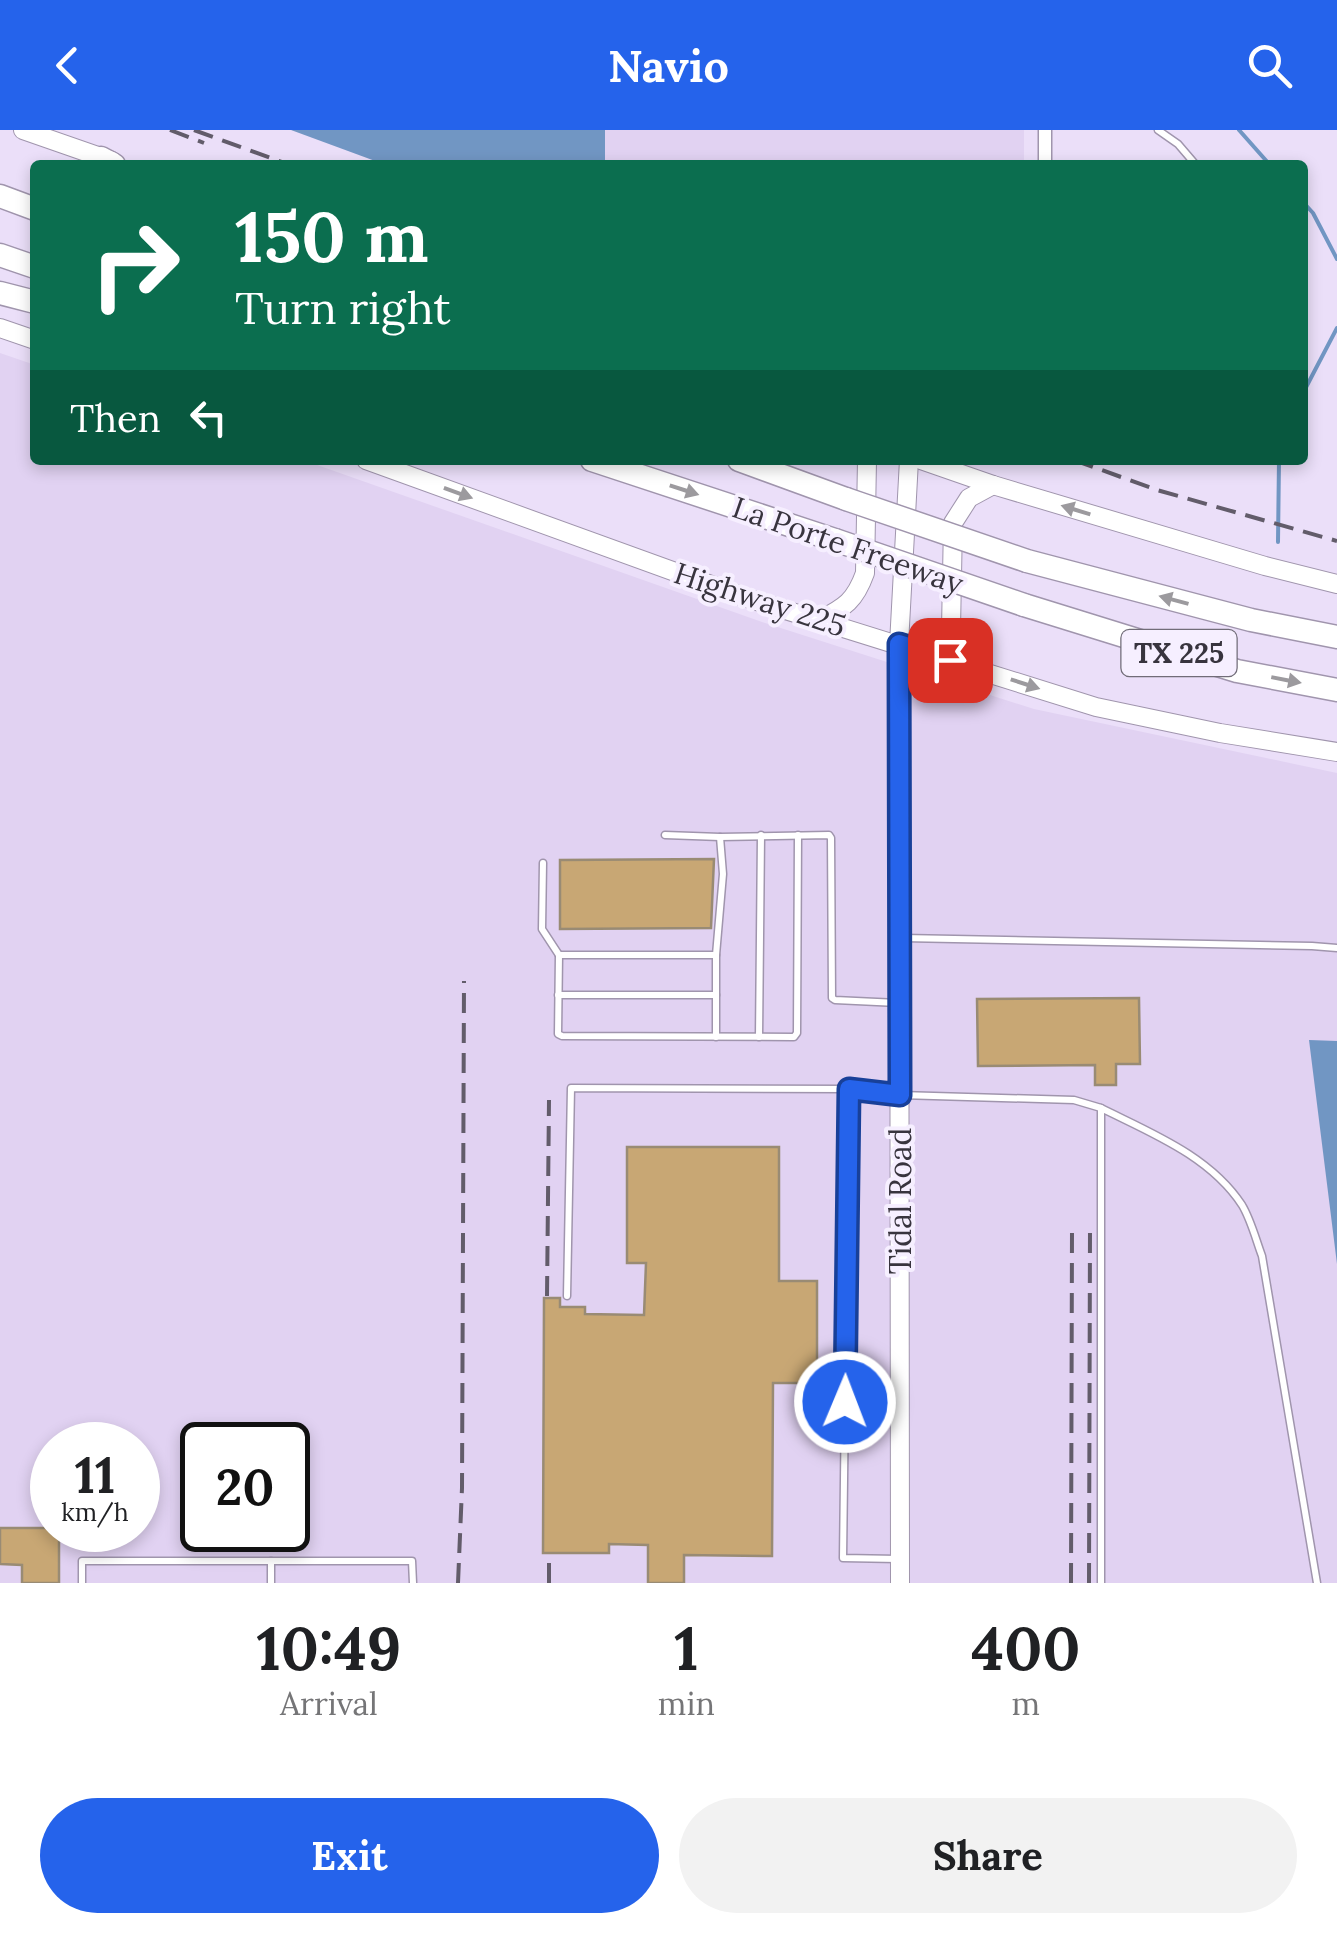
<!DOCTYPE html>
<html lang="en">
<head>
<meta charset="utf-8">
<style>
  :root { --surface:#fff; --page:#f2f2f2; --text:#202124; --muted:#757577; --accent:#2563eb }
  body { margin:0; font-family:Lora,serif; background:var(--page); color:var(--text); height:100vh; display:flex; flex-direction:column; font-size:38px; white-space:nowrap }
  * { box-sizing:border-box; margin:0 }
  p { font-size:32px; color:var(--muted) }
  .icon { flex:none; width:55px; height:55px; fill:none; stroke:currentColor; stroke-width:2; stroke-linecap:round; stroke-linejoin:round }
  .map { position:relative; height:1453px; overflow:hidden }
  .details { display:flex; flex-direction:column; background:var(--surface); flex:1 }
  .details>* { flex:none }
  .hud { position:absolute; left:30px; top:30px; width:1278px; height:305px; border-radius:10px; box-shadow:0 5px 15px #0003; background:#0b6e4f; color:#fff; overflow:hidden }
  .speed { position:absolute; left:30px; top:1292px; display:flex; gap:20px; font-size:50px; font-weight:700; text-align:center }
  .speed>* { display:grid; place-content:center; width:130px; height:130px; border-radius:50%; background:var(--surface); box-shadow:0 5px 15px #0003; line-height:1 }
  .speed small { font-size:25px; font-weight:400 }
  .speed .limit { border:5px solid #111; border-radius:15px; background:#fff; color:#111 }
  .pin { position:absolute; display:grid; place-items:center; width:85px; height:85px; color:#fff; margin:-42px; border-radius:20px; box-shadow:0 5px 15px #0006 }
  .me { position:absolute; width:110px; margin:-55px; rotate:1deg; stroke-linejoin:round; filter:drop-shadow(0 0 8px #0008) }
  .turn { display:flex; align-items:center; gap:35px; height:210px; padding:0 40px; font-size:45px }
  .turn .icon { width:130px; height:130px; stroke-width:2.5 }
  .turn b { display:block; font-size:70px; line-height:85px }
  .then { display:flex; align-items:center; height:95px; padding:0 40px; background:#0003; gap:20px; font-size:38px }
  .eta { display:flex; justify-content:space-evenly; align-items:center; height:170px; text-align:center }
  .eta b { font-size:60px; font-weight:800; line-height:70px }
  .cta { display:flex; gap:20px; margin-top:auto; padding:20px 40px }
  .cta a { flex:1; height:115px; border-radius:60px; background:var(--accent); color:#fff; font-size:40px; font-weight:800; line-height:115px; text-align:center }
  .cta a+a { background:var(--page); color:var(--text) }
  header { display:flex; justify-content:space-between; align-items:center; height:130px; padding:0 40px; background:var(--accent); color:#fff; font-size:45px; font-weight:800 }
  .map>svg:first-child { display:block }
  .built { fill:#e1d2f2; fill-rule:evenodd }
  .water { fill:#7196c3 }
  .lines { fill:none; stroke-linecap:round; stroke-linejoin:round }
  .stream { stroke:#7196c3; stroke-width:4 }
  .building { fill:#c8a774; stroke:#998b74; stroke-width:2.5 }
  .lane-casing { stroke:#a095ad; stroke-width:9 }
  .street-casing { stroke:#a095ad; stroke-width:15 }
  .secondary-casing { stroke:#a095ad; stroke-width:20 }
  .highway-casing { stroke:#a095ad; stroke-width:25 }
  .lane { stroke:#fff; stroke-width:6 }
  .street { stroke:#fff; stroke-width:12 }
  .secondary { stroke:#fff; stroke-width:18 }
  .highway { stroke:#fff; stroke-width:22 }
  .rail { stroke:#625c6a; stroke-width:4; stroke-dasharray:20 10; stroke-linecap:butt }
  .highway-bridge-casing { stroke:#a095ad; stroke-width:25; stroke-linecap:butt }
  .highway-bridge { stroke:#fff; stroke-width:22 }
  .oneway { fill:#9c9a9e }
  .route-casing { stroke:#184099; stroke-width:25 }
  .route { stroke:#2563eb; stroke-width:18 }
  .labels { text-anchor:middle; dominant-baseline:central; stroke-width:8; stroke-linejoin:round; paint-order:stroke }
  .shield { fill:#f6efff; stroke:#716c78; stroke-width:2.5 }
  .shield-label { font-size:28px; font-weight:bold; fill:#38343e }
  .street-label { font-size:30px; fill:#38343e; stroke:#f6efff }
</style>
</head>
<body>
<header><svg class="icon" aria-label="back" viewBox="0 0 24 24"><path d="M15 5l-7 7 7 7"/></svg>Navio<svg class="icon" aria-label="search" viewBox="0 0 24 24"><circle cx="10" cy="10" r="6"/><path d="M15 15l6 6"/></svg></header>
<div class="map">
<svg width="1337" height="1453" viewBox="0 0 1337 1453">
  <rect width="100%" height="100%" fill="#ebdff9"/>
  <!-- built -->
  <g class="built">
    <rect x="605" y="0" width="419" height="35"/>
    <path d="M0,223L35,235V330H303L762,492L1034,579L1337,643V1453H0ZM52,1315H138V1400H52ZM202,1315H288V1400H202Z"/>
  </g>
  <!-- water -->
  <g class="water">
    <polygon points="291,0 605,0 605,35 386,35"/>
    <polygon points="1309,910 1337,911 1337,1134"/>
  </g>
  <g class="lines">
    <!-- stream -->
    <g class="stream">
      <polyline points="1239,0 1270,35"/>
      <polyline points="1302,71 1313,83 1337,129"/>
      <polyline points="1302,265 1337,198"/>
      <polyline points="1278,412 1279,330"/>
    </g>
  </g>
  <!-- building -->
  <g class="building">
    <polygon points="714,729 711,798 560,799 560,730"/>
    <polygon points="1139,868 1140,934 1116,934 1116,955 1095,955 1095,935 978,936 977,869"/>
    <polygon points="627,1017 779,1017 779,1151 817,1151 817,1253 773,1253 772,1426 684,1425 684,1453 648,1453 648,1415 609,1414 609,1423 543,1423 544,1168 560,1168 560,1177 585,1177 585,1184 644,1185 646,1133 627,1133"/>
    <polygon points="0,1398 52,1398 52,1400 59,1400 59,1453 22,1453 22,1435 0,1434"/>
  </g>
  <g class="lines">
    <defs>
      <g id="lane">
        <polyline points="1158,0 1178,14 1196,35"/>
        <polyline points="665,705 720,707 829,705 831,708 832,868 835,870 898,873"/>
        <polyline points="543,733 542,799 559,825"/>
        <polyline points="903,808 1312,816 1337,818"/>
        <polyline points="716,825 559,825 558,904 562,906 794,907 797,903 798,705"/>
        <polyline points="558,865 716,865"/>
        <polyline points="716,907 716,825 723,744 720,707"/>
        <polyline points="759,907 761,705"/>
        <polyline points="849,959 843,1428 898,1429"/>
        <path d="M1101,978C1151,1003 1210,1026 1242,1075C1251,1090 1256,1110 1262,1126L1317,1453"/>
        <polyline points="567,1166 571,958 849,959 900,965 1074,970 1101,978 1101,1453"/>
        <polyline points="271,1431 271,1453"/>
        <polyline points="82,1453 82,1431 412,1431 413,1453"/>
      </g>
      <polyline id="street" points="1045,0 1045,35"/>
      <g id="secondary">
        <polyline points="23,0 112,31"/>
        <polyline points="0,198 35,210"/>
        <polyline points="366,330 747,468 1096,577 1220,603 1337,622"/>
        <polyline points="921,330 993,355 1265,436 1337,454"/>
        <path d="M820,490C845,477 855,471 865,443L867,330"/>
        <polyline points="969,535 955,517 951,499 953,393 969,368 993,355"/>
        <polyline points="900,1453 899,514 909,330"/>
      </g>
      <g id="highway">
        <polyline points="101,28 114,35"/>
        <polyline points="0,66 35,79"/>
        <polyline points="0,125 35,137"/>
        <polyline points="0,163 35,172"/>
        <polyline points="592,330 835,410"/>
        <polyline points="739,330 846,369"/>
        <polyline points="1027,431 1251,490 1337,507"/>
        <polyline points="1024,475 1237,541 1337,560"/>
      </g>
    </defs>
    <!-- lane casing -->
    <use href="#lane" class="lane-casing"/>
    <!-- street casing -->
    <use href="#street" class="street-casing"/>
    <!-- secondary casing -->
    <use href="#secondary" class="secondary-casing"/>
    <!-- highway casing -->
    <use href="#highway" class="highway-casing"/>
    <!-- lane -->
    <use href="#lane" class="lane"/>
    <!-- street -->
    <use href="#street" class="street"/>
    <!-- secondary -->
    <use href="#secondary" class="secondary"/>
    <!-- highway -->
    <use href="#highway" class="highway"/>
    <!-- rail -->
    <g class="rail">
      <polyline points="170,0 204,13"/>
      <polyline points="194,0 290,35"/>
      <polyline points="1074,330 1157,360 1337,411"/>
      <polyline points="547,1166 549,970"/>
      <polyline points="458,1453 462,1358 464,851"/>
      <polyline points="549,1453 549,1426"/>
      <polyline points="1071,1453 1072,1098"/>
      <polyline points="1089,1453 1090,1098"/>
    </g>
    <defs>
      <g id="highway-bridge">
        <polyline points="846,369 1027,431"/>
        <polyline points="835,410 1024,475"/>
      </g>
    </defs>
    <!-- highway-bridge casing -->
    <use href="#highway-bridge" class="highway-bridge-casing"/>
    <!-- highway-bridge -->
    <use href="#highway-bridge" class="highway-bridge"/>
  </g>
  <!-- one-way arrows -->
  <defs><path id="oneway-solid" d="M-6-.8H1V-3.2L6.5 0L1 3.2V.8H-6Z" transform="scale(2.5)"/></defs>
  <g class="oneway">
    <use href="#oneway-solid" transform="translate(684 360) rotate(18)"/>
    <use href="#oneway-solid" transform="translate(458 363) rotate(20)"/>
    <use href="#oneway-solid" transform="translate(1076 380) rotate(-163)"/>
    <use href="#oneway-solid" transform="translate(1174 470) rotate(-165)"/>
    <use href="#oneway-solid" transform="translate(1286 550) rotate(11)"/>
    <use href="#oneway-solid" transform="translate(1025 554) rotate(18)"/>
  </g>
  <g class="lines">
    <defs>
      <polyline id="route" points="845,1272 849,959 900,965 899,514 950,530"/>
    </defs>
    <!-- route casing -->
    <use href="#route" class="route-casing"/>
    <!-- route -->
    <use href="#route" class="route"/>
  </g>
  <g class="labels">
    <!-- shield labels -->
    <rect class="shield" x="1121.5" y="500" width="115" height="46" rx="8"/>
    <g class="shield-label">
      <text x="1179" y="523">TX 225</text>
    </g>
    <!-- street labels -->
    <g class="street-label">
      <text transform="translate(848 415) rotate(19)">La Porte Freeway</text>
      <text transform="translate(760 469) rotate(18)">Highway 225</text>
      <text transform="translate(900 1071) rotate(-90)">Tidal Road</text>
    </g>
  </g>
</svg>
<div class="speed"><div>11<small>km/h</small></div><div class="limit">20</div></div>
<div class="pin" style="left:950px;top:530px;background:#d93025"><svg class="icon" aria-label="arrive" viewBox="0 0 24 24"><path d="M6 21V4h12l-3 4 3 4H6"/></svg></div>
<svg class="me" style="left:845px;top:1272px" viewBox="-20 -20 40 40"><circle r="17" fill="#2563eb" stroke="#fff" stroke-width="3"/><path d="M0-11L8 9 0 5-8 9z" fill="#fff"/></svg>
<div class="hud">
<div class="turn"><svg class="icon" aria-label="right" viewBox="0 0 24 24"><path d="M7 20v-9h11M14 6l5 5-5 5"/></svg><div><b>150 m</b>Turn right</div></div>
<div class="then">Then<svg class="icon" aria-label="left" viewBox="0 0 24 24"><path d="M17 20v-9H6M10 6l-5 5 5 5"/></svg></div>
</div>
</div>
<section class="details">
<div class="eta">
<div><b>10:49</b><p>Arrival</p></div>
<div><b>1</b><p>min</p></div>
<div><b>400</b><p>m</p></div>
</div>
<div class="cta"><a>Exit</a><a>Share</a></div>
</section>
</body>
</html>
